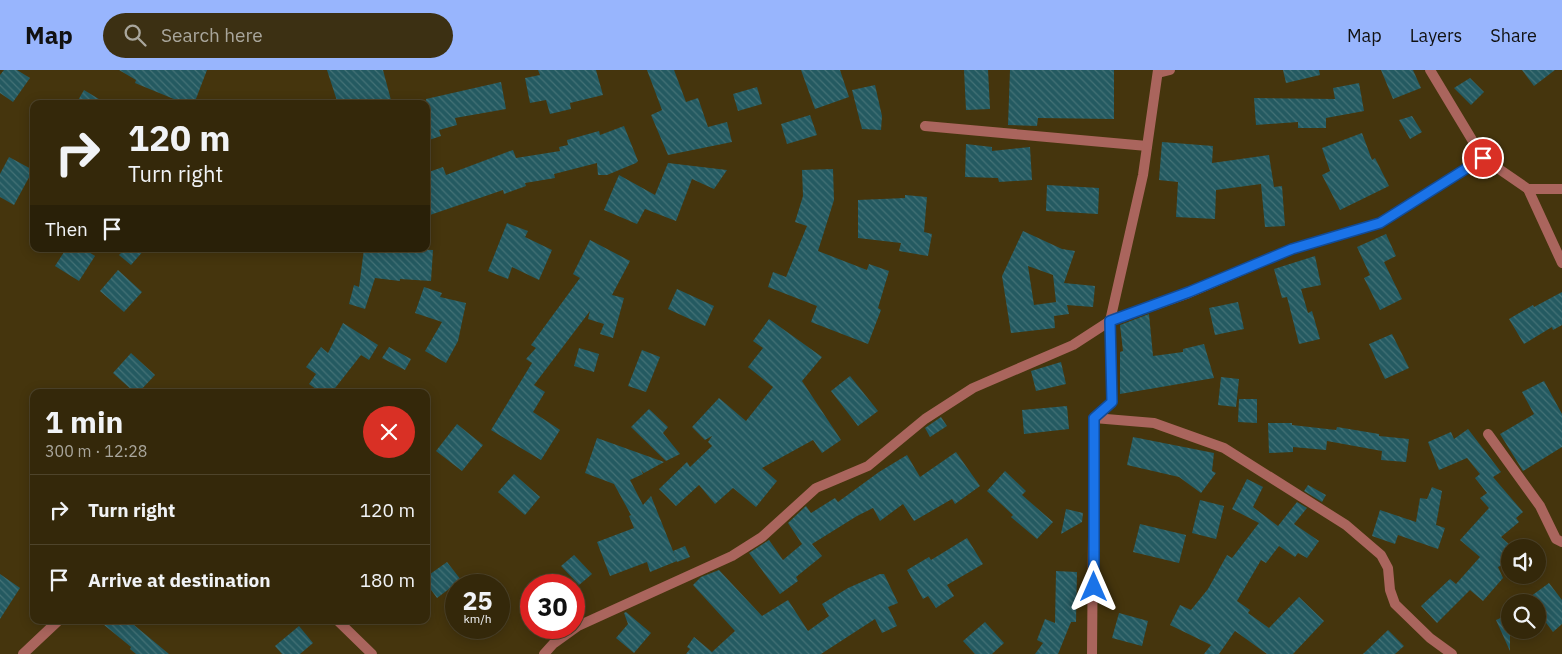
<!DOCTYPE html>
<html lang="en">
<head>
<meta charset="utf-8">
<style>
  :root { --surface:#34280a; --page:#3c3013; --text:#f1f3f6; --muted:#a9a69c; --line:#4e442b; --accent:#98b5fd }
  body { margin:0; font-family:"IBM Plex Sans",sans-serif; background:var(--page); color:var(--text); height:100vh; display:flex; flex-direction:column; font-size:19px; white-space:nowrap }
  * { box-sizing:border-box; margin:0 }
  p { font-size:16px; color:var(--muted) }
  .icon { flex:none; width:28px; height:28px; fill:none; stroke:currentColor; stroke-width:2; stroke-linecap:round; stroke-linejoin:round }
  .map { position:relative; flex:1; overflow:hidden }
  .side { position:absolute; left:30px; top:319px; width:400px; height:235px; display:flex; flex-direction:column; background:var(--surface); border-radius:10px; box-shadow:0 2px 12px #0003,0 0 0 1px var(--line) }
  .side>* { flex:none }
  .hud { position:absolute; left:30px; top:30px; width:400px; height:152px; border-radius:10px; box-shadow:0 2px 12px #0003,0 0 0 1px var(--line); background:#34280a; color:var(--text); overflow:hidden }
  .controls { position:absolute; left:1501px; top:469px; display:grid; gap:10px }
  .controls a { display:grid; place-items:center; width:45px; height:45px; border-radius:50%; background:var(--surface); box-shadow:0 2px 12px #0003,0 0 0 1px var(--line); font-size:25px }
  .speed { position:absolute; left:445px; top:504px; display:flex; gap:10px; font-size:25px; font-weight:700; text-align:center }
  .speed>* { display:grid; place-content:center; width:65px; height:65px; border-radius:50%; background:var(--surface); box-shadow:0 2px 12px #0003,0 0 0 1px var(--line); line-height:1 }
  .speed small { font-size:12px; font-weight:400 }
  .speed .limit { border:8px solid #d22; background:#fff; color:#111 }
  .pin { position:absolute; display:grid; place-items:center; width:42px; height:42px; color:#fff; margin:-21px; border:2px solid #fff; border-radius:50%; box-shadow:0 1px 5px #0007 }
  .me { position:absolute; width:55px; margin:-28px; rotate:0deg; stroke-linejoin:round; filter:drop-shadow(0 0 4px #0008) }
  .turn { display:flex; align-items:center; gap:18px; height:105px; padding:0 15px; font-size:22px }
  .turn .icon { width:65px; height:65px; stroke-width:2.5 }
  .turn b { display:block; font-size:35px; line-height:42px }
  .then { display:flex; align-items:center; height:48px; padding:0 15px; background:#0003; gap:10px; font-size:19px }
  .round { display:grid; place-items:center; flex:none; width:52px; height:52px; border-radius:26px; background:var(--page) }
  .headline { display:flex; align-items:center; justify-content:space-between; height:85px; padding:0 15px }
  h1 { font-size:30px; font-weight:700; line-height:38px }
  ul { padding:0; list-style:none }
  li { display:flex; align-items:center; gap:15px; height:70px; padding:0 15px; border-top:1px solid var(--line) }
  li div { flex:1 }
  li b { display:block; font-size:19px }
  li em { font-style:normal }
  header { display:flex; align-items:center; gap:30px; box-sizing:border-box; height:70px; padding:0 25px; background:var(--accent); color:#111 }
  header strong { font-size:24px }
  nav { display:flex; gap:28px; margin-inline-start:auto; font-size:18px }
  .search { width:350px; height:45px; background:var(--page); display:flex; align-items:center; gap:12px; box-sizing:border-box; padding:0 18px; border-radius:28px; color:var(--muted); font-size:19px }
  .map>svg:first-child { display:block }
  .building { fill:url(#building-back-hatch); fill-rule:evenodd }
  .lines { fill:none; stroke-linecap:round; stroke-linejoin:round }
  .minor { stroke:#aa655d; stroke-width:10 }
  .route-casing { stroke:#114b97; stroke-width:12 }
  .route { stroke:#1a73e8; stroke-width:9 }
</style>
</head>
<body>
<header>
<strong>Map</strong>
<div class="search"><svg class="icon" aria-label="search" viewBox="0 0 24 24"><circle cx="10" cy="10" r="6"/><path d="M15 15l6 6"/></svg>Search here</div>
<nav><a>Map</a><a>Layers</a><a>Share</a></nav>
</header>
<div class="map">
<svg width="1562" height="584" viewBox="0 0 1562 584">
  <defs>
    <pattern id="building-back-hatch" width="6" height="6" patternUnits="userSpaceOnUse" patternTransform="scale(1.25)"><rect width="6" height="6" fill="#245a61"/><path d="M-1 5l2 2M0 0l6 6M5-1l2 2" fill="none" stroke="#447276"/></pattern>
  </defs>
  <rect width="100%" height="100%" fill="#45350d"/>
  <!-- building -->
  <g class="building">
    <polygon points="4,0 17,0 30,8 13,32 0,23 0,5"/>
    <polygon points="119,0 207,0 194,34 186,34 135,13 136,10"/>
    <polygon points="327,0 383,0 392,34 338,34"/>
    <polygon points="538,0 596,0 603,25 570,33 571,39 550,44 546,30 530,33 525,8 540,5"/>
    <polygon points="647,0 674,0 686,32 698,28 708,57 727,52 732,72 668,85 651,45 662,40"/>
    <polygon points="801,0 840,0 849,27 815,39"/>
    <polygon points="964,0 988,0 990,39 966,40"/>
    <polygon points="1010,0 1114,0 1114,49 1038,48 1037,56 1008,55"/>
    <polygon points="1283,0 1319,0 1320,5 1286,13"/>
    <polygon points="1381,0 1413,0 1421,18 1393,29"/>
    <polygon points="1522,0 1555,0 1534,16"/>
    <polygon points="1470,8 1484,22 1471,35 1454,18"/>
    <polygon points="501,12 506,39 455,48 457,55 439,60 441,66 426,71 426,29"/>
    <polygon points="1359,13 1364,41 1326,48 1326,58 1298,58 1298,52 1256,55 1254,28 1335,29 1333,18"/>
    <polygon points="875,15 882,46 881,60 862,59 852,20"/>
    <polygon points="757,17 762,34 738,41 733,24"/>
    <polygon points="84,20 107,34 76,34"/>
    <polygon points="810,45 817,65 787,74 781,54"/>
    <polygon points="1412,46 1422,62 1410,69 1399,50"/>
    <polygon points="624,56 638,91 636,93 607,105 598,105 597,93 554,104 555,108 525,113 526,116 504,124 503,120 430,145 426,134 426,103 443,97 446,105 513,80 516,88 560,81 559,77 568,75 567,70 599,61 600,65"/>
    <polygon points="1362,63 1372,90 1375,88 1389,116 1340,140 1322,105 1330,101 1322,78"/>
    <polygon points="1162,72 1213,76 1212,93 1269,85 1274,117 1282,116 1285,156 1265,157 1261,114 1216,120 1215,149 1176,147 1178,112 1159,110"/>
    <polygon points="966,74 992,77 992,81 1030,77 1032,110 999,112 998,108 965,107"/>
    <polygon points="9,87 33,100 14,135 0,127 0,104"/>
    <polygon points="668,93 727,100 714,119 692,109 676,151 645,139 637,154 604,140 619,105 655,125"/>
    <polygon points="833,99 834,130 818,181 867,200 869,194 889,201 878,238 881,240 868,274 811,252 817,236 768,217 773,202 786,207 807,156 795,152 803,126 802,100"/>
    <polygon points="1047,115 1099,118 1098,144 1046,141"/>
    <polygon points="905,125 927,127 924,162 932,164 928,186 899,181 901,173 858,168 858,130 905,128"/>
    <polygon points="507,153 528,161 525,167 552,180 539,210 512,197 508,209 488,201"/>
    <path d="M1023,161L1062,179L1075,181L1064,213L1095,216L1093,237L1067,235L1069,244L1054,246L1055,258L1011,263L1002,206ZM1028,196L1053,205L1056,232L1034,235Z"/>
    <polygon points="1386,164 1396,186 1384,192 1402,229 1380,240 1364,208 1370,205 1357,177"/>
    <polygon points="590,170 630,191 612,225 624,228 613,268 600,264 604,254 588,249 590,241 534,315 545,322 533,342 560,360 541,390 491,360 532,293 526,289 536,278 531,275 580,208 573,204"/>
    <polygon points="66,179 84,179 95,186 79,211 55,196"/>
    <polygon points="125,179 145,179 131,195 119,185"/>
    <polygon points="364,179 410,182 410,179 433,180 431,211 400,209 400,211 375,208 365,239 349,234 354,215 359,217"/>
    <polygon points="1315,186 1321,215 1301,219 1308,243 1312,241 1320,269 1299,274 1287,227 1282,228 1274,199"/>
    <polygon points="118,200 142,222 124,242 100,221"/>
    <polygon points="424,217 442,223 440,227 466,233 458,271 446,293 425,281 442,252 415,243"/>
    <polygon points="677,219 714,236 705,256 668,239"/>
    <polygon points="1562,222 1562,255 1553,260 1552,257 1524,274 1509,249 1533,235 1534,237"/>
    <polygon points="1238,232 1244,259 1215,265 1209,238"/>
    <polygon points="1149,244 1153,286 1183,282 1183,279 1204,274 1214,308 1120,324 1120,282 1123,281 1120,255"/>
    <polygon points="769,249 822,287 802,311 841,370 822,383 813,370 762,398 777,411 756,437 733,418 715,434 699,415 676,436 659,419 687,392 690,397 712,376 708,372 712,366 705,370 692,357 719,328 746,351 773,317 748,297 763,278 753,271"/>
    <polygon points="343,253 378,275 369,290 361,285 332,322 320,322 309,314 316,304 306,297 321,277 328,283"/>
    <polygon points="1392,264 1409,298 1385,309 1369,274"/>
    <polygon points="389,277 411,289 405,300 382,288"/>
    <polygon points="579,278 599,284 594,302 574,296"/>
    <polygon points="642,280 660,287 646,322 628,316"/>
    <polygon points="131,283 155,305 139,322 134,322 113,303"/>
    <polygon points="1061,292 1066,314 1036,321 1031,301"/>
    <polygon points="850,306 878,341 858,356 831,321"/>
    <polygon points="1221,307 1239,309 1236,337 1218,335"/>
    <polygon points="1544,311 1562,344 1562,377 1523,401 1500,364 1534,344 1522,322"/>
    <polygon points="1239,329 1257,329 1257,353 1238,352"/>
    <polygon points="1067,336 1069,359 1024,364 1022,340"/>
    <polygon points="649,339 668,357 663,363 680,384 666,391 631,357"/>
    <polygon points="941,347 947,356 930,367 925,358"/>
    <polygon points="1268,353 1292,353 1292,355 1336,360 1337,357 1379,364 1379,366 1409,369 1406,392 1381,390 1382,381 1327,371 1326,380 1293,377 1293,382 1269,383"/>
    <polygon points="457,354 483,375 462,401 436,381"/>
    <polygon points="1468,359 1501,402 1493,407 1523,442 1516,448 1519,452 1501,467 1510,475 1510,505 1502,495 1498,497 1503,508 1483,531 1470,520 1437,553 1421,536 1450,509 1456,514 1480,487 1460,470 1489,438 1480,428 1487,423 1475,408 1480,404 1467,388 1439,400 1428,372 1451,362 1454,369"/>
    <polygon points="1133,367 1214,383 1212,401 1216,403 1201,423 1179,407 1127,395"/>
    <polygon points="597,368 664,392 644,403 641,400 643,404 630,410 643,435 651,426 677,491 650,502 647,492 610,506 597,472 634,458 629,446 631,445 614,414 585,403"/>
    <polygon points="956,382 980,416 955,434 952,429 914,451 903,434 880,451 873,438 857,446 812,474 822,486 796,507 798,511 780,524 749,483 769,470 783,490 802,474 788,453 806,436 811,443 835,428 838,432 879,402 907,385 920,407"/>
    <polygon points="1005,401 1026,421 1022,425 1053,452 1037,469 1011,447 1013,445 987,421"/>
    <polygon points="514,404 540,427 525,445 498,422"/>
    <polygon points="1247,409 1263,417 1253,437 1278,456 1297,432 1307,438 1294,454 1319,471 1307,488 1298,483 1295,487 1279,476 1266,493 1261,490 1237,531 1250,540 1248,543 1269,558 1299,527 1324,551 1293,584 1267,584 1235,561 1219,584 1204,584 1211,575 1170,555 1180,535 1191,540 1208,519 1227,485 1232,488 1259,453 1232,439"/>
    <polygon points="1308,415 1326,425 1322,432 1304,421"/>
    <polygon points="1432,417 1442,421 1436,455 1445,458 1438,479 1398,465 1395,474 1372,466 1380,440 1416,452 1420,428 1427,429"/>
    <polygon points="1200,430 1224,436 1216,469 1192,463"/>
    <polygon points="1066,439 1083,443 1082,452 1061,464"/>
    <polygon points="1140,454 1186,465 1179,493 1133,482"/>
    <polygon points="967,468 983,494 947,515 954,526 936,538 928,526 923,529 907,500 929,487 931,490"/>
    <polygon points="685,476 690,487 677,492 673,481"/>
    <polygon points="574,485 592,504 579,515 561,496"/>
    <polygon points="447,492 461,510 437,528 426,513 426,507"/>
    <polygon points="719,500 762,546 788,530 808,561 829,546 822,534 848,518 880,504 884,504 898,533 888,537 897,556 882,563 875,549 821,584 686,584 690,579 687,577 694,567 712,582 735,561 693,515 701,507"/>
    <polygon points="1056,501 1077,502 1076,552 1071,552 1058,584 1035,584 1043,573 1037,570 1045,549 1055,553"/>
    <polygon points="0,504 20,518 0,549"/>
    <polygon points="1549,513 1562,530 1562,554 1553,562 1538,542 1538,532 1523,532"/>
    <polygon points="626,542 651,563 634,583 616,568 628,554 624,543"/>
    <polygon points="1119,543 1148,551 1142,576 1112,568"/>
    <polygon points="1510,544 1510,581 1496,550"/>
    <polygon points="98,550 128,550 169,584 136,584 130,579 131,577"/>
    <polygon points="985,552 1004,573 992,584 975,584 963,571"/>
    <polygon points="299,556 313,573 300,584 282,584 275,576"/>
    <polygon points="1388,560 1404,576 1395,584 1363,584"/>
  </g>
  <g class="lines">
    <!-- minor -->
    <g class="minor">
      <polyline points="1430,0 1483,88 1528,119 1562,193"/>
      <polyline points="1158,3 1170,0"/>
      <polyline points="925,56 1147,76"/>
      <polyline points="1528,119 1562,119"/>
      <polyline points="1094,348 1154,353 1224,378 1346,455 1381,485 1388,498 1390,520 1395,534 1430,568 1452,584"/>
      <polyline points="1488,364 1540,436 1556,469 1562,472"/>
      <polyline points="337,550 372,584"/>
      <polyline points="23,584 59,550"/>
      <polyline points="544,584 553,574 578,556 732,486 762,467 816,418 868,396 925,349 973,318 1073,275 1110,251 1189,223 1292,179 1380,153 1483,88"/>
      <polyline points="1092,584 1094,348 1112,332 1110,251 1143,105 1158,0"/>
    </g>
  </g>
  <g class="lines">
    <defs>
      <polyline id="route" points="1094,517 1094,348 1112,332 1110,251 1189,222 1292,179 1380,153 1483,88"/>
    </defs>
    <!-- route casing -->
    <use href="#route" class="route-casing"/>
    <!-- route -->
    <use href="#route" class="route"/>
  </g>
</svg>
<div class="controls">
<a><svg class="icon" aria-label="sound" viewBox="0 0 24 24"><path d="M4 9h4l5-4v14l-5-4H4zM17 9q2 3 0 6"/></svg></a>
<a><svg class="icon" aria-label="search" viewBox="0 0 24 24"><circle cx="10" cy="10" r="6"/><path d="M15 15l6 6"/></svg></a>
</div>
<div class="speed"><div>25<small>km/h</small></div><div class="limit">30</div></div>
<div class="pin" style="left:1483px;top:88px;background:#d93025"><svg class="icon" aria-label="arrive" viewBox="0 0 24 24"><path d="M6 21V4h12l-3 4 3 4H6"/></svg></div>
<svg class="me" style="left:1094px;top:517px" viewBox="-20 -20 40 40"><path d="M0-17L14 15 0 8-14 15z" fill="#1a73e8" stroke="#fff" stroke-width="4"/></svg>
<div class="hud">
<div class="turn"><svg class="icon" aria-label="right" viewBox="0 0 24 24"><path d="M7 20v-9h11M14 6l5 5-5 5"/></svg><div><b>120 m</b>Turn right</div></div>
<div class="then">Then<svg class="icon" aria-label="arrive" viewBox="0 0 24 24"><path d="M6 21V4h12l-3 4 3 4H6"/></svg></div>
</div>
<section class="side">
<div class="headline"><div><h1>1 min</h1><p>300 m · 12:28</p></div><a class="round" style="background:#d93025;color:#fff"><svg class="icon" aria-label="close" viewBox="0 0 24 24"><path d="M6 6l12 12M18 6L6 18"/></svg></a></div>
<ul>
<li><svg class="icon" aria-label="right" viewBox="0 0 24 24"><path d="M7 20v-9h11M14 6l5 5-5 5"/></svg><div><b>Turn right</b></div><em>120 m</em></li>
<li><svg class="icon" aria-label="arrive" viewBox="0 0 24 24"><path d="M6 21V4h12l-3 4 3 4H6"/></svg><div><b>Arrive at destination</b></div><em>180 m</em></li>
</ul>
</section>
</div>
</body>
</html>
